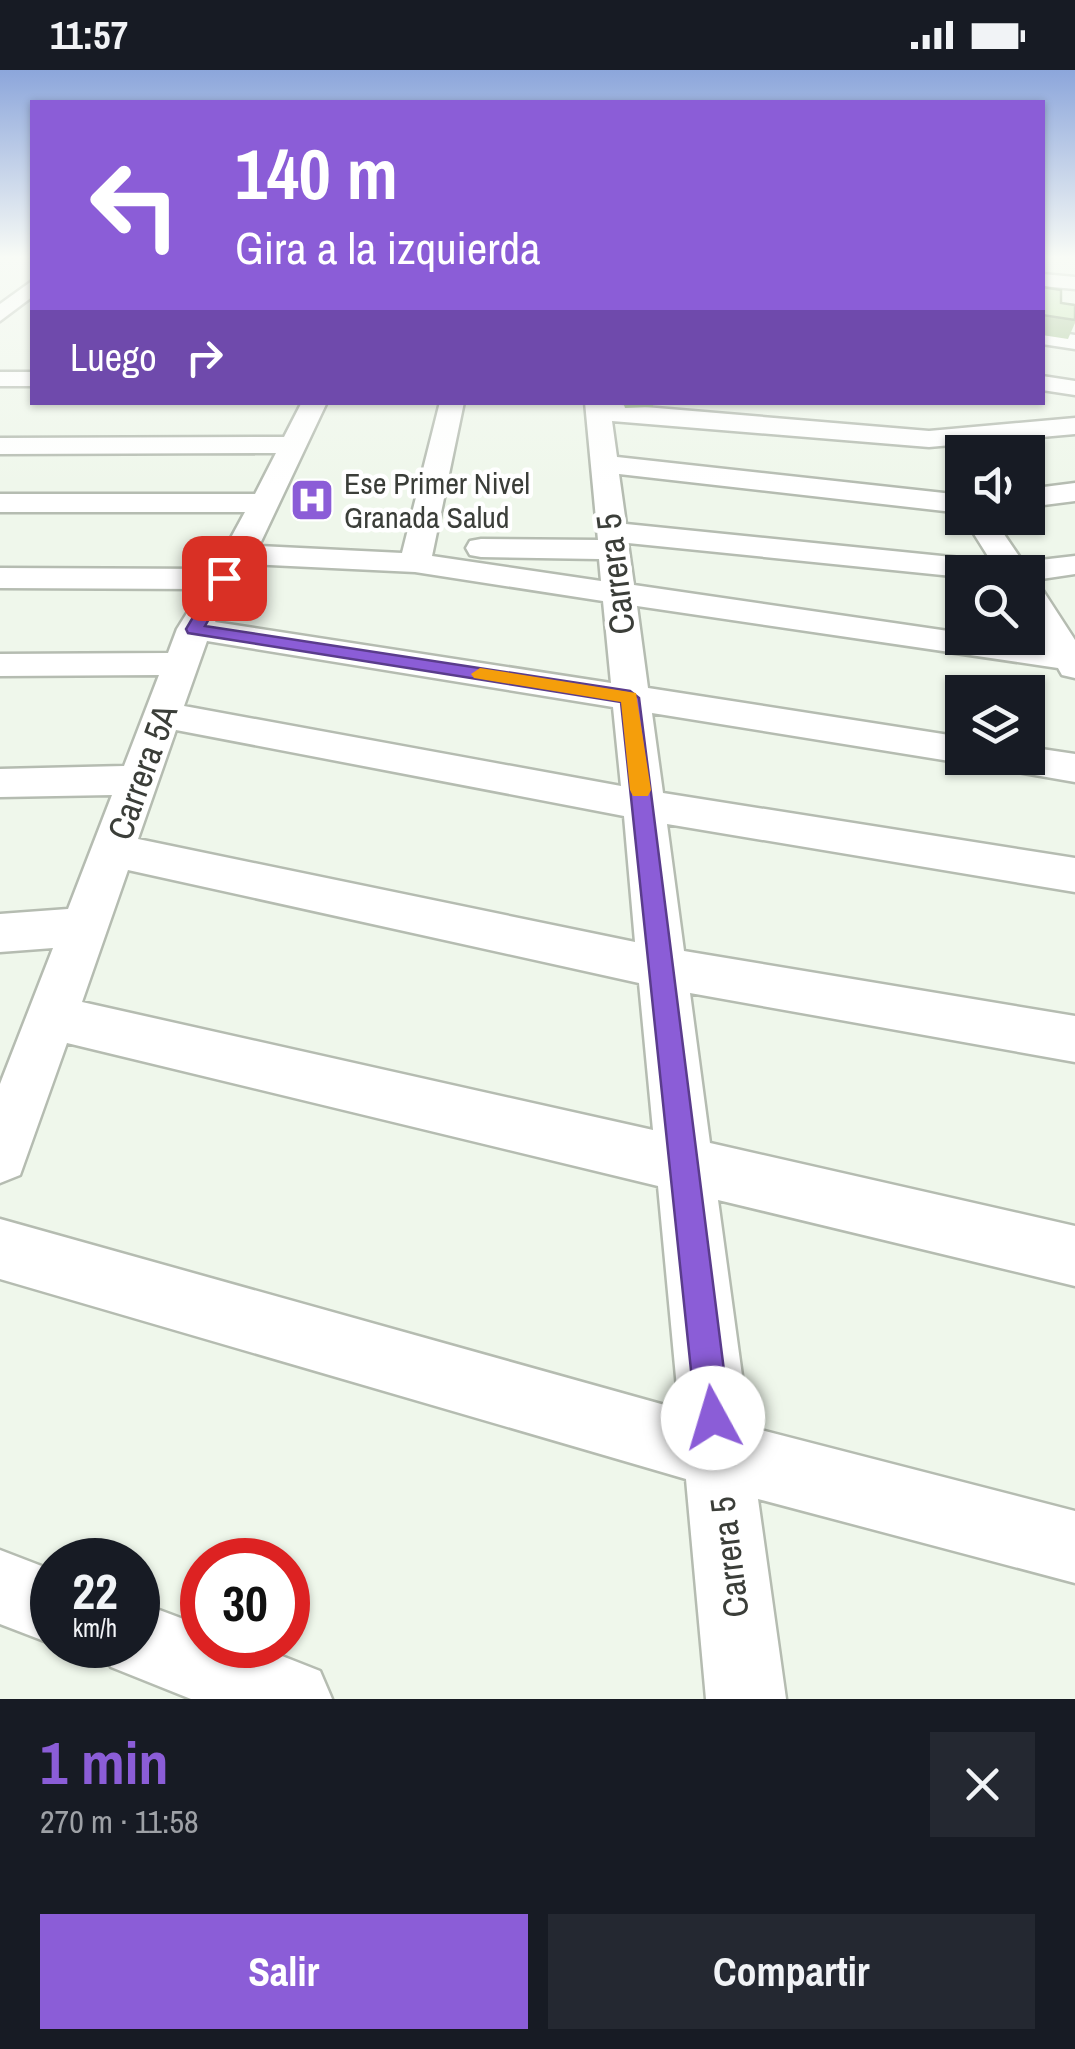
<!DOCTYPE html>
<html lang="es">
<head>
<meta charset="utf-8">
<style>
  :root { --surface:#171b24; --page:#242831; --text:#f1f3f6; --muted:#9ea1a6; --accent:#8b5dd7 }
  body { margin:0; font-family:"Archivo Narrow",sans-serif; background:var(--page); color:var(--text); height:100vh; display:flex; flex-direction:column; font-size:38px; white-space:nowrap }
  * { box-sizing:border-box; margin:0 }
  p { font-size:32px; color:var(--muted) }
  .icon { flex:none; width:55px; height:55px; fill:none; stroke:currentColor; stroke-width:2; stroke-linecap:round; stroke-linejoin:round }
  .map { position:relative; height:1629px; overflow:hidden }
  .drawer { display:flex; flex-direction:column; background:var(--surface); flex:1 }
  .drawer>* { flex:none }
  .top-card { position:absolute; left:30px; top:30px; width:1015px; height:305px; border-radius:0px; box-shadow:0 2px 8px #0004; background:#8b5dd7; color:#fff; overflow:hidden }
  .tools { position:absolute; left:945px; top:365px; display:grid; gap:20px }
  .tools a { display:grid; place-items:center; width:100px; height:100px; border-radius:0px; background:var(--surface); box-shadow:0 2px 8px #0004; font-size:50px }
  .speed { position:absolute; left:30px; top:1468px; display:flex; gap:20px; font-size:50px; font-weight:700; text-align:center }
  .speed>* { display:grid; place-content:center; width:130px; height:130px; border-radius:50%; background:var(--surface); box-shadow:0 2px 8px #0004; line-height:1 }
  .speed small { font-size:25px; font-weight:400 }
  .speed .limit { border:15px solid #d22; background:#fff; color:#111 }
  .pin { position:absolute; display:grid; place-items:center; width:85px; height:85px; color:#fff; margin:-42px; border-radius:20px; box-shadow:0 5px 15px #0006 }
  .me { position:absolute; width:110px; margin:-55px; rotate:354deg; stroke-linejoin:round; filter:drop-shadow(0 0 8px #0008) }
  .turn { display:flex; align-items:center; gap:35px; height:210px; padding:0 40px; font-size:45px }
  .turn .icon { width:130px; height:130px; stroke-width:2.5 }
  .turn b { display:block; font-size:70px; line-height:85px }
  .then { display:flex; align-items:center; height:95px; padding:0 40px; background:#0003; gap:20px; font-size:38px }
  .round { display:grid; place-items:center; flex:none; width:105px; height:105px; border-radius:0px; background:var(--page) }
  .headline { display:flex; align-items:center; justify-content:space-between; height:170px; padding:0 40px }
  h1 { font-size:60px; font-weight:800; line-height:75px; color:var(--accent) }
  .button { display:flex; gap:20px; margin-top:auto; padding:20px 40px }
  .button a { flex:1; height:115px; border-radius:0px; background:var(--accent); color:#fff; font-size:40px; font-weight:800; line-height:115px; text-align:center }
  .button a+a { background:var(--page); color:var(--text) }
  .status { display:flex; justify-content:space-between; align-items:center; height:70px; padding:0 50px; background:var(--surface); direction:ltr }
  .status svg { height:28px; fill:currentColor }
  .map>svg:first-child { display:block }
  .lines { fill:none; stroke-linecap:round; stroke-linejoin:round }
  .minor-casing { stroke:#b5bcb1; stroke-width:5 }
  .minor { fill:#fff; fill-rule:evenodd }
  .wall { fill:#abc899 }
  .building { fill:#c7e8b2; stroke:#8ba27d; stroke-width:2.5 }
  .route { fill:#8b5dd7; stroke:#5a3c8c; stroke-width:2.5 }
  .slow { fill:#f59e0b }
  .labels { text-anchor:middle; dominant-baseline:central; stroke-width:9; stroke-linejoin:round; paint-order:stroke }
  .far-poi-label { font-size:30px; fill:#3b3e39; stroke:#fff; text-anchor:start }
  .street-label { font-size:35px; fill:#3b3e39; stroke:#fff }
</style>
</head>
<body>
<div class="status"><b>11:57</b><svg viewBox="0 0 49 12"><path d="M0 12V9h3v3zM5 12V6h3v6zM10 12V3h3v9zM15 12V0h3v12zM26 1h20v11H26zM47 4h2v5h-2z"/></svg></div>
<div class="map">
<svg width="1075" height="1629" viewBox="0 0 1075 1629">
  <rect width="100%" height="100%" fill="#eff7eb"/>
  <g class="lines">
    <defs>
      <g id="minor">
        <polygon points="1042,204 1075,207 1075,219 1042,216"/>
        <polygon points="32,211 32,227 0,251 0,234"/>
        <polygon points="1042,260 1075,265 1075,279 1042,274"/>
        <rect x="0" y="302" width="32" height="14"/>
        <polygon points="1042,306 1075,311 1075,325 1042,320"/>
        <path d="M302,332H327L259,476L402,483L440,332H464L432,486L601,511L599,489L481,487L470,485L466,478L470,471L481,469L598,470L585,332L929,361L1075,348V364L929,377L612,351L617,387L962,425V443L619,404L626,454L991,491L964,448H993L1023,492L1075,486V504L1028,511V502H962V507L628,473L634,515L962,563V568L1043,574L1028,549V513L1040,516L1075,570V608L1062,605L1058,598L637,536L648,618L962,667V688H977L962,693L652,643L663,723L1075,788V822L667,754L684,881L1075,946V992L690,923L710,1073L1075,1156V1216L718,1130L749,1357L1075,1441V1513L758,1429L786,1629H706L686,1409L0,1209V1149L679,1339L658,1116L67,973L20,1105L0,1113V1014L53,878L0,882V844L68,839L112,725L0,727V699L124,696L159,605L0,606V584L168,583L177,559L202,519L0,518V498L214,499L245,442H0V424H255L276,383L0,384V368L284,367ZM249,494L415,502L603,531L611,613L215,552ZM207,571L613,637L621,716L184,636ZM176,660L624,746L635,872L138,769ZM128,800L639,913L653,1060L82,932Z"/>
        <polygon points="1075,413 1075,431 1028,437 1028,419"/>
        <polygon points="1028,677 1075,684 1075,712 994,698 988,688 1028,688"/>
        <polygon points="0,1480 52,1500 52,1574 0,1554"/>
        <polygon points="138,1532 202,1556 202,1575 254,1575 320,1601 332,1629 191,1629 111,1597 102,1575 138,1575"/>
      </g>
    </defs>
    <!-- minor casing -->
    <use href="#minor" class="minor-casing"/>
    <!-- minor -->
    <use href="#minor" class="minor"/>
  </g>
  <!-- wall -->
  <g class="wall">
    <polygon points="1042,217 1061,233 1075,234 1075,253 1068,269 1042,265"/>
    <polygon points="623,332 653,332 653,337 625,338"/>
  </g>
  <!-- building -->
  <polygon class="building" points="1042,217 1061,220 1061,233 1075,235 1075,250 1042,245"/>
  <!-- sky -->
  <linearGradient id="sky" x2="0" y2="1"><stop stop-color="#8ca6db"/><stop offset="0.45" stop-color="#f8fbf6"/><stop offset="1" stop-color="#f8fbf6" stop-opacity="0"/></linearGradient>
  <rect width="1075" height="415" fill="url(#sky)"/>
  <!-- route -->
  <polygon class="route" points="224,504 232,508 205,556 630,621 639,628 730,1348 725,1360 713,1365 701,1360 696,1348 621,632 188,563 186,559 216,508"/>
  <!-- slow -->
  <polygon class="slow" points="480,598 636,623 651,720 648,726 633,726 630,720 621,632 474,608 471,604"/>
  <!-- icons -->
  <defs>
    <symbol id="hospital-square" viewBox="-11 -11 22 22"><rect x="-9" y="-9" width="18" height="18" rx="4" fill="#8b5dd7" stroke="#fff"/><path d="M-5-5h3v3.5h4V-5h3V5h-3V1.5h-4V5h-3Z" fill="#fff"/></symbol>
  </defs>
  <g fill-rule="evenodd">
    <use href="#hospital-square" x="287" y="405" width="50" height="50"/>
  </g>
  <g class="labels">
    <!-- far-poi labels -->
    <g class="far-poi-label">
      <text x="344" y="413">Ese Primer Nivel<tspan x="344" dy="34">Granada Salud</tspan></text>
    </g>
    <!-- street labels -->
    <g class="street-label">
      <text transform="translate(615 504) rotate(-97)">Carrera 5</text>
      <text transform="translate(142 702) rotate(-70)">Carrera 5A</text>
      <text transform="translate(729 1487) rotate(-97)">Carrera 5</text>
    </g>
  </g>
</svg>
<div class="tools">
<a><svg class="icon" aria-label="sound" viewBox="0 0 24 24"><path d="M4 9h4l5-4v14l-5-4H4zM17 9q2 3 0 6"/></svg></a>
<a><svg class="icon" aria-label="search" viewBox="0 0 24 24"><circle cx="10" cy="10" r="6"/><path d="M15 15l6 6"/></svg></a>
<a><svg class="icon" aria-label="layers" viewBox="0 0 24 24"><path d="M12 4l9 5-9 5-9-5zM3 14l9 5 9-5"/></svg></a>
</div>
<div class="speed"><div>22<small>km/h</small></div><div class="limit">30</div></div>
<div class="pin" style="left:224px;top:508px;background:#d93025"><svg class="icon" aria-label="arrive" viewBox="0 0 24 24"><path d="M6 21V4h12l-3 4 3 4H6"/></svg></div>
<svg class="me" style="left:713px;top:1348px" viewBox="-20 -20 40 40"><circle r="19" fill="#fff"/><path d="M0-13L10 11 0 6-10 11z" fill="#8b5dd7"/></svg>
<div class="top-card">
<div class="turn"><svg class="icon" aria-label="left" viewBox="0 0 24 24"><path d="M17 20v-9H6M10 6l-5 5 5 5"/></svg><div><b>140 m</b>Gira a la izquierda</div></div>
<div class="then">Luego<svg class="icon" aria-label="right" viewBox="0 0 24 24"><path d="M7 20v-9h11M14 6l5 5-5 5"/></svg></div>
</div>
</div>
<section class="drawer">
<div class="headline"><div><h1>1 min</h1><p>270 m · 11:58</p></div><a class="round"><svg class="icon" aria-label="close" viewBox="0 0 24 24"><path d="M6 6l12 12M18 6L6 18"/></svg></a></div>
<div class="button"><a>Salir</a><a>Compartir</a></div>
</section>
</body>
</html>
